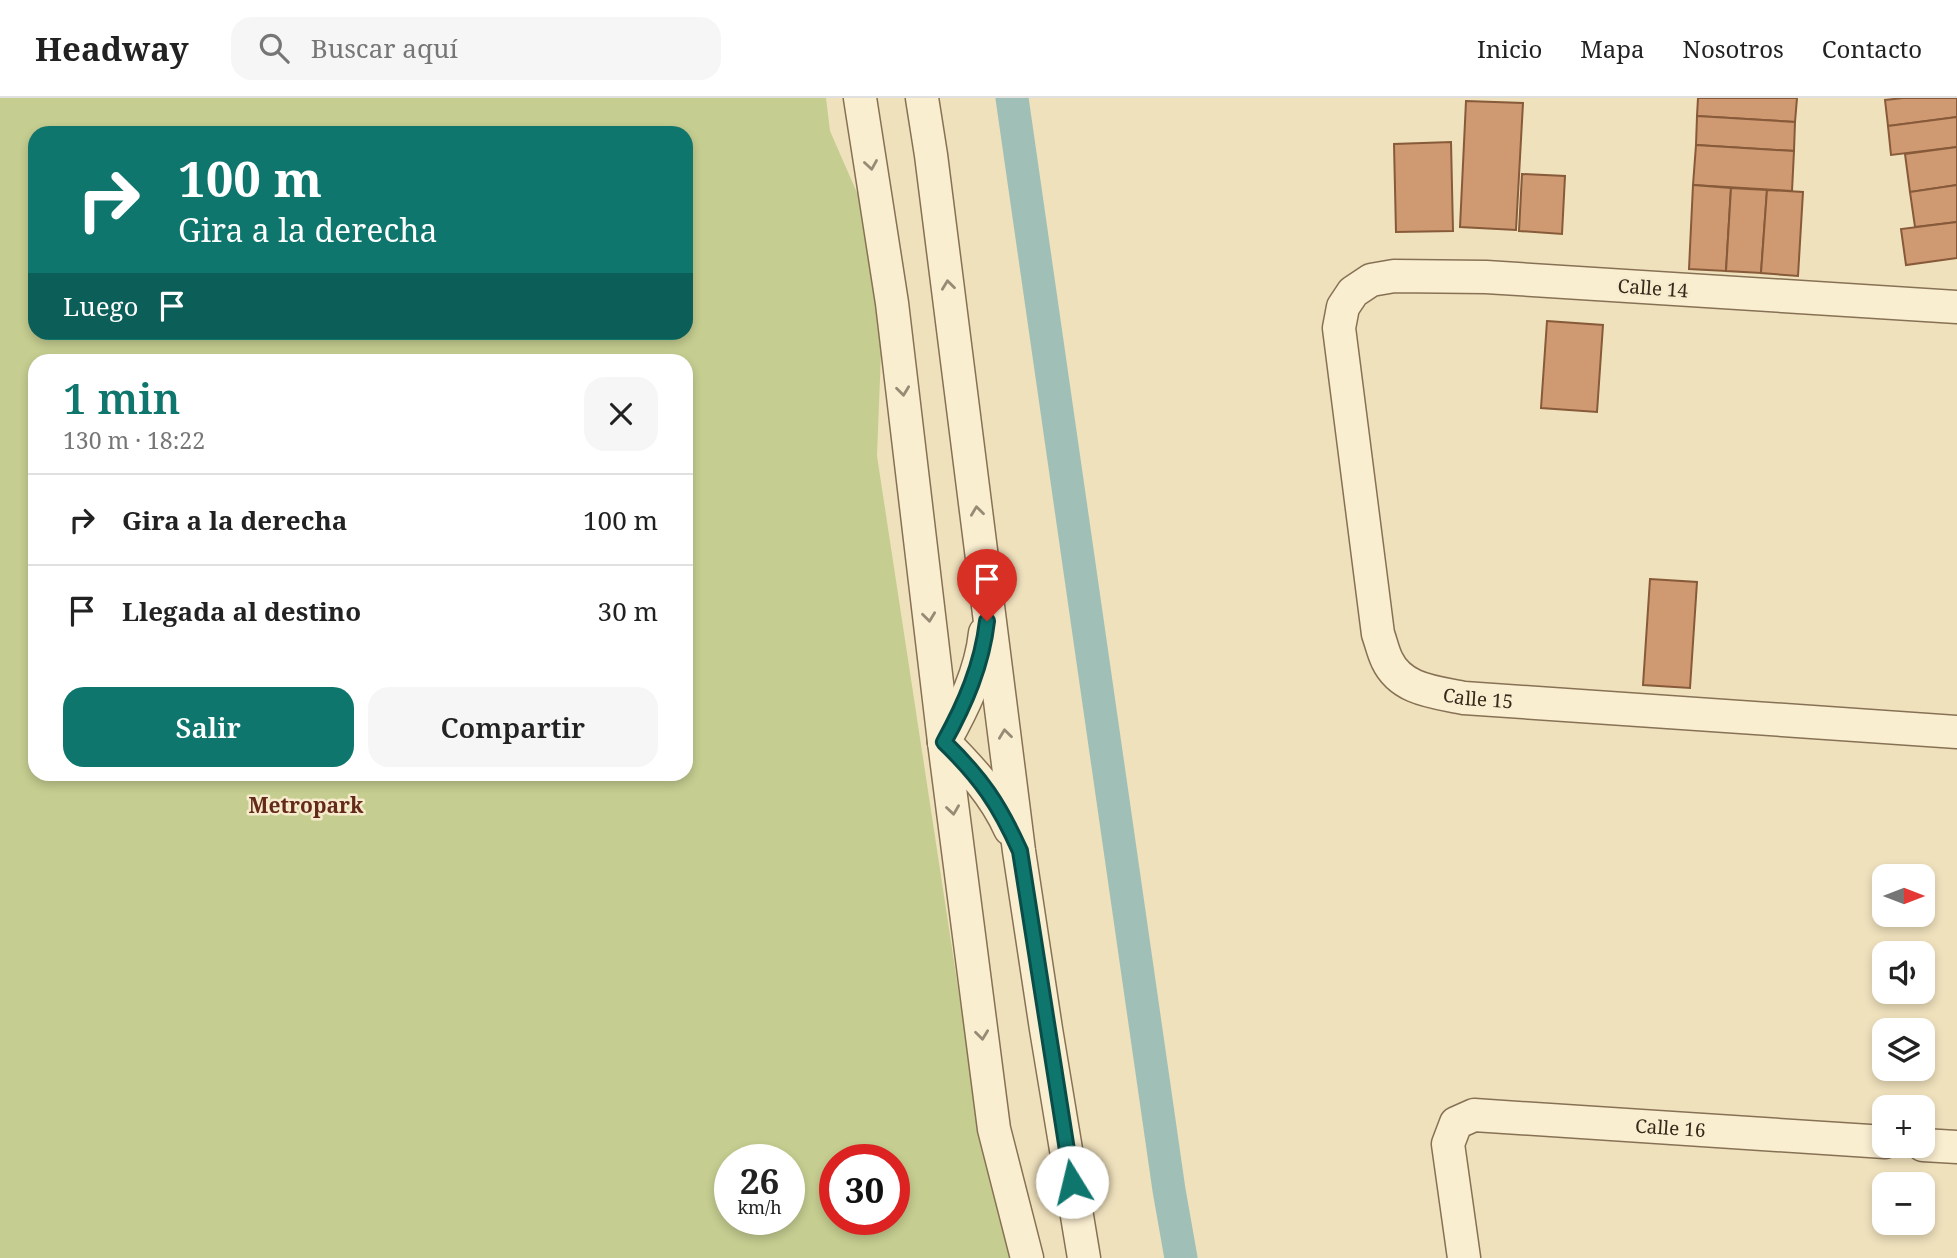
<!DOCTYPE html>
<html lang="es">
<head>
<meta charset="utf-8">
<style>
  :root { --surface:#fff; --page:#f6f6f6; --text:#222; --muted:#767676; --line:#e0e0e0; --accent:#0f766e }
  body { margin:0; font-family:"Noto Serif",serif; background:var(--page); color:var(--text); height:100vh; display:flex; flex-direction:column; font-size:26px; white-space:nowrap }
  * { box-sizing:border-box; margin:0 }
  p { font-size:23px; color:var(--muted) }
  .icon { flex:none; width:38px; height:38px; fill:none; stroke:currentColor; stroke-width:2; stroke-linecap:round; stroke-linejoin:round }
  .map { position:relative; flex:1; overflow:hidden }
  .drawer { position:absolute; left:28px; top:256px; width:665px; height:427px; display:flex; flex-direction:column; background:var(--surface); border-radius:21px; box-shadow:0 4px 10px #0003 }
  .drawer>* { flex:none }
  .top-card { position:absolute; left:28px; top:28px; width:665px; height:214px; border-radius:21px; box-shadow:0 4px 10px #0003; background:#0f766e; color:#fff; overflow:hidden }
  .needle { width:46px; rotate:90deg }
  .fabs { position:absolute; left:1872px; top:766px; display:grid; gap:14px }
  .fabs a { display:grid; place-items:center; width:63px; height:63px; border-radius:14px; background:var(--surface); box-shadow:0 4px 10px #0003; font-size:35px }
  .speed { position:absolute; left:714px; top:1046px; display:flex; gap:14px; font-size:35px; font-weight:700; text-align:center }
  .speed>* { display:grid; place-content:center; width:91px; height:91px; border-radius:50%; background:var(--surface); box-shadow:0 4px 10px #0003; line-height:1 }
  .speed small { font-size:18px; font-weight:400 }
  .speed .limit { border:10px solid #d22; background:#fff; color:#111 }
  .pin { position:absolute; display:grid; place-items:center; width:60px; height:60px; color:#fff; margin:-72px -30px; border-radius:50% 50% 50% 0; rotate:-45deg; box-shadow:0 0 7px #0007 }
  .pin .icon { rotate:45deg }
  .me { position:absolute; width:77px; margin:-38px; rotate:351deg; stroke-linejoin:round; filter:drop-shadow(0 0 5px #0008) }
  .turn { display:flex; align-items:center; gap:24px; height:147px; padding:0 35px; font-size:32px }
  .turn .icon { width:91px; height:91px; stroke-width:2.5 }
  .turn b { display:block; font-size:49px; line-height:60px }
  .then { display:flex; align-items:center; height:66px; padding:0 35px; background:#0003; gap:14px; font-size:26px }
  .round { display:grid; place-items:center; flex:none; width:74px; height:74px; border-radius:21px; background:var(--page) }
  .headline { display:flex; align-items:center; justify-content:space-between; height:119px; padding:0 35px }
  h1 { font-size:42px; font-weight:600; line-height:52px; color:var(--accent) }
  .action { display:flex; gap:14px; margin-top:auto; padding:14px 35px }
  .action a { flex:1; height:80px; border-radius:21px; background:var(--accent); color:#fff; font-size:28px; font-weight:600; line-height:80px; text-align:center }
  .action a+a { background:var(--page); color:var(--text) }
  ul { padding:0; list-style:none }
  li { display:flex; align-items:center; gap:21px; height:91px; padding:0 35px; border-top:2px solid var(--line) }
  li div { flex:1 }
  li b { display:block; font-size:26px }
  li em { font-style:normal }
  header { display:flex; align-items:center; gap:42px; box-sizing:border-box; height:98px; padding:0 35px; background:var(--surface); border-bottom:2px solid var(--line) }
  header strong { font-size:33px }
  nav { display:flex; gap:38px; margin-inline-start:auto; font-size:24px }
  .search { width:490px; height:63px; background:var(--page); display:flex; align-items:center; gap:18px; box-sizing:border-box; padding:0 24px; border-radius:21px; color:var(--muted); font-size:26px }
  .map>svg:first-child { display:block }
  .green { fill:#c5cd90; fill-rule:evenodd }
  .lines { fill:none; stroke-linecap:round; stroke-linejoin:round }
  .canal { stroke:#a0c0b7; stroke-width:33 }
  .building { fill:#cf9971; stroke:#875a3a; stroke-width:2 }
  .minor-casing { stroke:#877155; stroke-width:35 }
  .minor { stroke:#faeed0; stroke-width:32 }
  .oneway { stroke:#988b76 }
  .route-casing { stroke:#0a4d48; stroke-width:18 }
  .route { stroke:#0f766e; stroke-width:12 }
  .labels { text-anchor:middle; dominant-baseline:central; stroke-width:5; stroke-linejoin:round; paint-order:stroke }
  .street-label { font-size:19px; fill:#36281b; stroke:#f6ebcc }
  .neighbourhood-label { font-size:21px; font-weight:bold; fill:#642a19; stroke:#f6ebcc }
</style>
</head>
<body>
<header>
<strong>Headway</strong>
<div class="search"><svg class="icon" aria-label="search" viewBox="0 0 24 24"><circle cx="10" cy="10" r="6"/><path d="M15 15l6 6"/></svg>Buscar aquí</div>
<nav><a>Inicio</a><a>Mapa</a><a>Nosotros</a><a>Contacto</a></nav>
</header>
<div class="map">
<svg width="1957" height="1160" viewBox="0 0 1957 1160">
  <rect width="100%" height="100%" fill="#efe1bc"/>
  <!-- green -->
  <path class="green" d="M0,0H826L830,33L858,97L882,229L877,358L971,975L1018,1160H0ZM35,35H686V234H35ZM35,262H686V676H35ZM730,1062H789V1122H730ZM835,1062H894V1122H835Z"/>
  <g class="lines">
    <!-- canal -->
    <polyline class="canal" points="1012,0 1169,1092 1181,1160"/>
  </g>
  <!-- building -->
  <g class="building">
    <polygon points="1698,0 1797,0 1795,24 1697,18"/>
    <polygon points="1903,0 1957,0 1957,19 1888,28 1885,2"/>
    <polygon points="1466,3 1523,5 1516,132 1460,129"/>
    <polygon points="1697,18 1795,24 1794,53 1696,47"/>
    <polygon points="1957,19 1957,49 1891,57 1888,28"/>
    <polygon points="1451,44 1453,133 1396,134 1394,46"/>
    <polygon points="1696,47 1794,53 1792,93 1693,87"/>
    <polygon points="1957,49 1957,87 1910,94 1905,56"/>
    <polygon points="1522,76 1565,78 1562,136 1519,133"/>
    <polygon points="1693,87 1731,90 1726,173 1689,171"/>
    <polygon points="1957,87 1957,124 1915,129 1910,94"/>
    <polygon points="1731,90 1767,92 1761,175 1726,173"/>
    <polygon points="1767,92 1803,94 1798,178 1761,175"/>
    <polygon points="1957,124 1957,160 1906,167 1901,131"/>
    <polygon points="1547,223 1603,227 1597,314 1541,310"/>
    <polygon points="1650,481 1697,484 1690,590 1643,587"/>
  </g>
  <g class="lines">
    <defs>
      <g id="minor">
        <polyline points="860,0 892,205 944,644 994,1031 1027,1160"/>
        <polyline points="922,0 931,57 1019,753 1046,931 1084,1160"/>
        <path id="s1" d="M1957,209L1486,179L1394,178L1371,182L1353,194L1343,209L1339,230L1378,536C1381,544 1383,554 1387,562C1401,592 1435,594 1464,600L1957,634"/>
        <path d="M944,644C963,610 981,574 985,535"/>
        <path d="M944,644C970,670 995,697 1010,731"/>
        <polyline points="1923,1047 1957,1049"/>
        <path id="s2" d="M1464,1160L1448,1046L1456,1025L1474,1017L1885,1044"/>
      </g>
    </defs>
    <!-- minor casing -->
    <use href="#minor" class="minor-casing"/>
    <!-- minor -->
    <use href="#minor" class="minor"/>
  </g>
  <!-- one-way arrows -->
  <defs><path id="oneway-chevron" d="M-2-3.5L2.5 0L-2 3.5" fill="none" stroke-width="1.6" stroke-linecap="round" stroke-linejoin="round" transform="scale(1.75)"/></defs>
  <g class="oneway">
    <use href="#oneway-chevron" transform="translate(871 67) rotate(81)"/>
    <use href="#oneway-chevron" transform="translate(948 187) rotate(-97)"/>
    <use href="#oneway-chevron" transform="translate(903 293) rotate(83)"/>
    <use href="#oneway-chevron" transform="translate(977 413) rotate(-97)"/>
    <use href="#oneway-chevron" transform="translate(929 519) rotate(83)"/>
    <use href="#oneway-chevron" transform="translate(1005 636) rotate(-97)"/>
    <use href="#oneway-chevron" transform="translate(953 712) rotate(82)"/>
    <use href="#oneway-chevron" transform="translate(982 937) rotate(83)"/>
  </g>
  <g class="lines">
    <defs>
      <path id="route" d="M987,523C982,567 965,606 944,644C981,680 999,706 1020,753L1072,1084"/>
    </defs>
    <!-- route casing -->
    <use href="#route" class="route-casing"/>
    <!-- route -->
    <use href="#route" class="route"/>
  </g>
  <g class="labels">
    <!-- street labels -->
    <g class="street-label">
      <text transform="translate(1653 190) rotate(4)">Calle 14</text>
      <text stroke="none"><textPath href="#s1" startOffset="1088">Calle 15</textPath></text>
      <text stroke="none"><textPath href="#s2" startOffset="354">Calle 16</textPath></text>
    </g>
    <!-- neighbourhood labels -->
    <g class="neighbourhood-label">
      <text x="306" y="707">Metropark</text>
    </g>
  </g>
</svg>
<div class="fabs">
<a><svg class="needle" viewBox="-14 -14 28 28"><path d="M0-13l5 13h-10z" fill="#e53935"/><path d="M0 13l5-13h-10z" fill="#767676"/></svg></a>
<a><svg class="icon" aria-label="sound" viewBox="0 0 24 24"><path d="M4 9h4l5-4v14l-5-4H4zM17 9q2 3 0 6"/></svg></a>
<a><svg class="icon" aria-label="layers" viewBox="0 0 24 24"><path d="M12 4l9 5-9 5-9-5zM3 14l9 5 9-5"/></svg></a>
<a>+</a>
<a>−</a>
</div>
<div class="speed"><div>26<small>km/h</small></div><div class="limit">30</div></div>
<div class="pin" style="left:987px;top:523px;background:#d93025"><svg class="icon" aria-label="arrive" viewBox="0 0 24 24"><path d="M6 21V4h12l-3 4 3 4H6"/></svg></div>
<svg class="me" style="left:1072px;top:1084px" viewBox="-20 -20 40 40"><circle r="19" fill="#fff"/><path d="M0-13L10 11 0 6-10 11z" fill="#0f766e"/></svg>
<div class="top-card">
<div class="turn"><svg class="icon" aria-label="right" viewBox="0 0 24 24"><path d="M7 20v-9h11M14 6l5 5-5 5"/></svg><div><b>100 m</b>Gira a la derecha</div></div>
<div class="then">Luego<svg class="icon" aria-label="arrive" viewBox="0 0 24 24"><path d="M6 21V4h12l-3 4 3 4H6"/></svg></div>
</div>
<section class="drawer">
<div class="headline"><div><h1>1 min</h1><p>130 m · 18:22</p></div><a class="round"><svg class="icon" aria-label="close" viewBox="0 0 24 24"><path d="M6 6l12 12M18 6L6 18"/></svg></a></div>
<ul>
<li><svg class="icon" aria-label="right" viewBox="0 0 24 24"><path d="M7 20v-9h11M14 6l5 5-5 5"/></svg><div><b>Gira a la derecha</b></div><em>100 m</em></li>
<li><svg class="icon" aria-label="arrive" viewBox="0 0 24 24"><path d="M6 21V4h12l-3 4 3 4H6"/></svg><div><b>Llegada al destino</b></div><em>30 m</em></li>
</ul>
<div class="action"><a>Salir</a><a>Compartir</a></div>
</section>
</div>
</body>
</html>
